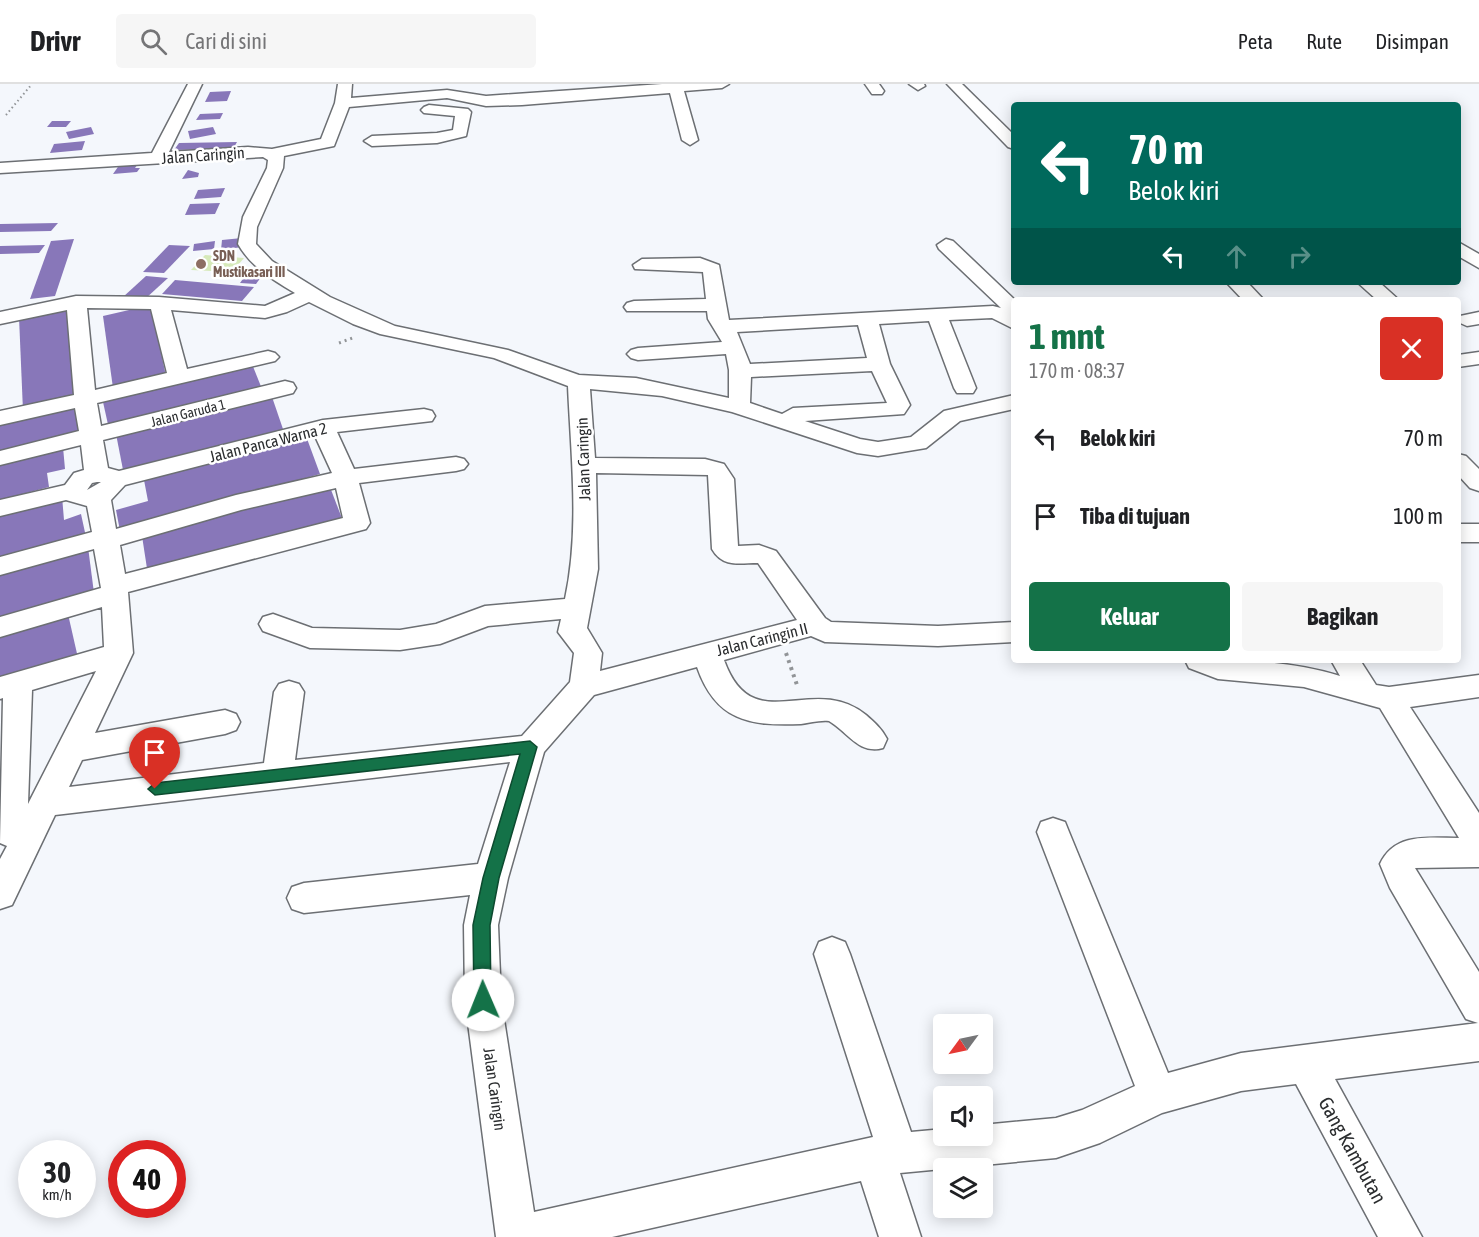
<!DOCTYPE html>
<html lang="id">
<head>
<meta charset="utf-8">
<style>
  :root { --surface:#fff; --page:#f6f6f6; --text:#202124; --muted:#757577; --line:#e0e0e0; --accent:#147248 }
  body { margin:0; font-family:"Asap Condensed",sans-serif; background:var(--page); color:var(--text); height:100vh; display:flex; flex-direction:column; font-size:22px; white-space:nowrap }
  * { box-sizing:border-box; margin:0 }
  p { font-size:20px; color:var(--muted) }
  .icon { flex:none; width:33px; height:33px; fill:none; stroke:currentColor; stroke-width:2; stroke-linecap:round; stroke-linejoin:round }
  .map { position:relative; flex:1; overflow:hidden }
  .drawer { position:absolute; left:1011px; top:213px; width:450px; height:366px; display:flex; flex-direction:column; background:var(--surface); border-radius:6px; box-shadow:0 3px 15px #0003 }
  .drawer>* { flex:none }
  .banner { position:absolute; left:1011px; top:18px; width:450px; height:183px; border-radius:6px; box-shadow:0 3px 15px #0003; background:#00695c; color:#fff; overflow:hidden }
  .needle { width:39px; rotate:237deg }
  .controls { position:absolute; left:933px; top:930px; display:grid; gap:12px }
  .controls a { display:grid; place-items:center; width:60px; height:60px; border-radius:6px; background:var(--surface); box-shadow:0 3px 15px #0003; font-size:30px }
  .speed { position:absolute; left:18px; top:1056px; display:flex; gap:12px; font-size:30px; font-weight:700; text-align:center }
  .speed>* { display:grid; place-content:center; width:78px; height:78px; border-radius:50%; background:var(--surface); box-shadow:0 3px 15px #0003; line-height:1 }
  .speed small { font-size:15px; font-weight:400 }
  .speed .limit { border:9px solid #d22; background:#fff; color:#111 }
  .pin { position:absolute; display:grid; place-items:center; width:51px; height:51px; color:#fff; margin:-62px -26px; border-radius:50% 50% 50% 0; rotate:-45deg; box-shadow:0 0 6px #0007 }
  .pin .icon { rotate:45deg }
  .me { position:absolute; width:66px; margin:-33px; rotate:359deg; stroke-linejoin:round; filter:drop-shadow(0 0 4px #0008) }
  .turn { display:flex; align-items:center; gap:21px; height:126px; padding:0 18px; font-size:27px }
  .turn .icon { width:78px; height:78px; stroke-width:2.5 }
  .turn b { display:block; font-size:42px; line-height:51px }
  .lanes { display:flex; align-items:center; height:57px; padding:0 18px; background:#0003; justify-content:center; gap:30px; direction:ltr }
  .lanes .off { opacity:.35 }
  .round { display:grid; place-items:center; flex:none; width:63px; height:63px; border-radius:6px; background:var(--page) }
  .overview { display:flex; align-items:center; justify-content:space-between; height:102px; padding:0 18px }
  h1 { font-size:36px; font-weight:700; line-height:45px; color:var(--accent) }
  .cta { display:flex; gap:12px; margin-top:auto; padding:12px 18px }
  .cta a { flex:1; height:69px; border-radius:6px; background:var(--accent); color:#fff; font-size:24px; font-weight:700; line-height:69px; text-align:center }
  .cta a+a { background:var(--page); color:var(--text) }
  ul { padding:0; list-style:none }
  li { display:flex; align-items:center; gap:18px; height:78px; padding:0 18px }
  li div { flex:1 }
  li b { display:block; font-size:22px }
  li em { font-style:normal }
  header { display:flex; align-items:center; gap:36px; box-sizing:border-box; height:84px; padding:0 30px; background:var(--surface); border-bottom:2px solid var(--line) }
  header strong { font-size:28px }
  nav { display:flex; gap:33px; margin-inline-start:auto; font-size:21px }
  .search { width:420px; height:54px; background:var(--page); display:flex; align-items:center; gap:15px; box-sizing:border-box; padding:0 21px; border-radius:6px; color:var(--muted); font-size:22px }
  .map>svg:first-child { display:block }
  .green { fill:#d6e9b9 }
  .building { fill:#8877b9 }
  .lines { fill:none; stroke-linecap:round; stroke-linejoin:round }
  .minor-casing { stroke:#6c6f73; stroke-width:3 }
  .path-far2 { stroke:#919497; stroke-width:2; stroke-dasharray:1.5 3; stroke-linecap:butt }
  .path-far1 { stroke:#919497; stroke-width:3; stroke-dasharray:2 4; stroke-linecap:butt }
  .path { stroke:#919497; stroke-width:4; stroke-dasharray:3 4.5; stroke-linecap:butt }
  .minor { fill:#fff; fill-rule:evenodd }
  .route { fill:#147248; stroke:#0d4a2f; stroke-width:1.5 }
  .education-dot { fill:#8d6e63; stroke:#fff; stroke-width:2 }
  .labels { text-anchor:middle; dominant-baseline:central; stroke-width:5; stroke-linejoin:round; paint-order:stroke }
  .far-education-label { font-size:14px; font-weight:bold; fill:#785e54; stroke:#fff; text-anchor:start }
  .far-street-label { font-size:14px; fill:#2b2d2f; stroke:#fff }
  .street-label { font-size:16px; fill:#2b2d2f; stroke:#fff }
  .near-street-label { font-size:20px; fill:#2b2d2f; stroke:#fff }
</style>
</head>
<body>
<header>
<strong>Drivr</strong>
<div class="search"><svg class="icon" aria-label="search" viewBox="0 0 24 24"><circle cx="10" cy="10" r="6"/><path d="M15 15l6 6"/></svg>Cari di sini</div>
<nav><a>Peta</a><a>Rute</a><a>Disimpan</a></nav>
</header>
<div class="map">
<svg width="1479" height="1153" viewBox="0 0 1479 1153">
  <rect width="100%" height="100%" fill="#f4f7fc"/>
  <!-- green -->
  <polygon class="green" points="205,171 244,174 232,188 191,186"/>
  <!-- building -->
  <g class="building">
    <polygon points="231,7 227,17 205,18 210,8"/>
    <polygon points="223,29 220,35 196,36 200,30"/>
    <polygon points="52,37 71,37 66,43 47,43"/>
    <polygon points="91,43 94,50 69,55 66,48"/>
    <polygon points="213,43 216,50 190,55 188,47"/>
    <polygon points="85,57 82,66 50,69 54,60"/>
    <polygon points="237,58 233,65 174,66 179,59"/>
    <polygon points="120,80 138,80 135,84 140,84 137,88 113,90"/>
    <polygon points="188,86 199,89 198,93 182,95"/>
    <polygon points="225,104 221,113 194,115 198,106"/>
    <polygon points="220,119 215,130 185,131 190,120"/>
    <polygon points="58,139 51,147 0,148 0,140"/>
    <polygon points="242,154 242,163 221,166 222,156"/>
    <polygon points="74,155 55,212 30,215 51,157"/>
    <polygon points="215,157 214,165 193,167 194,160"/>
    <polygon points="45,161 39,169 0,170 0,162"/>
    <polygon points="169,161 190,162 164,189 143,188"/>
    <polygon points="248,188 264,189 256,200 240,199"/>
    <polygon points="146,192 168,194 145,215 123,213"/>
    <polygon points="175,196 254,203 242,217 162,210"/>
    <polygon points="151,221 166,292 113,304 103,232"/>
    <polygon points="69,222 79,314 23,327 19,233"/>
    <polygon points="252,280 262,305 109,345 103,318"/>
    <polygon points="271,310 284,348 124,391 116,350"/>
    <polygon points="79,318 84,348 0,370 0,338"/>
    <polygon points="306,352 320,390 120,447 116,426 148,417 144,396"/>
    <polygon points="63,363 65,385 47,389 49,403 0,416 0,380"/>
    <polygon points="328,398 343,437 148,491 142,452"/>
    <polygon points="62,412 64,436 81,430 86,453 0,478 0,429"/>
    <polygon points="88,463 94,509 0,537 0,489"/>
    <polygon points="68,530 78,574 0,596 0,549"/>
  </g>
  <g class="lines">
    <defs>
      <g id="minor">
        <path d="M188,0H202L169,68L248,63L272,65L321,55L335,19L338,0H352L351,14L447,6L486,12L662,0H729L722,4L684,7L698,56L690,61L682,56L670,9L522,21L486,22L447,14L349,23L334,62L284,72L283,84L257,143L256,160L272,177L330,213L395,242L508,266L579,291L636,294L729,314V286L726,270L638,276L631,274L627,270L631,266L638,264L722,258L708,235L707,227H627L624,223L627,219L634,217L706,215L703,188L635,185L633,181L642,175L700,174L719,181L729,236L993,222L1001,224L939,165L937,161L946,155L953,157L1015,216L1014,245L992,234L949,236L976,304L973,309H957L954,304L929,237L879,240L890,280L910,321L904,330L805,337L860,355L878,358L911,353L944,327L1014,311V325L960,337L926,364L878,372L857,369L732,328L662,312L590,305L595,374L705,375L724,380L734,395L738,462L759,461L776,467L825,534L831,538L938,542L1014,538V558L938,562L825,558L811,552L724,576C753,657 812,587 866,631C874,638 882,645 887,655L883,664C859,671 848,648 829,637C819,636 810,639 801,640C749,642 716,637 697,583L594,611L544,668L508,794L498,841L501,916L534,1128L873,1053L814,870L819,858L832,853L845,858L850,870L911,1048L944,1045V1052H982V1041L1056,1034L1082,1026L1135,1002L1037,748L1041,738L1053,734L1065,738L1069,748L1168,989L1241,969L1478,939L1466,935L1390,804L1380,780C1395,748 1429,754 1459,754L1380,624L1304,603L1218,595L1189,584L1185,576C1239,576 1287,576 1340,592L1331,576H1360L1376,601L1389,603L1479,591V613L1410,623L1479,729V783L1415,784L1479,888V977L1335,995L1422,1153H1378L1296,1000L1241,1007L1162,1029L1100,1059L1056,1074L900,1089L921,1153H879L861,1097L612,1153H496L465,916L464,841L470,811L304,829L292,825L287,814L292,803L304,799L478,780L510,678L55,731L12,821L0,825V775L7,762L0,759L3,614L0,615V593L104,563L102,523L0,553V533L101,504L94,465L0,491V473L92,448L87,422L66,416L0,432V416L65,401L74,389L84,386L81,361L0,381V367L79,347L75,324L0,341V327L74,311L67,226L0,240V228L76,212L159,213L265,222L295,209C273,196 251,183 238,160L243,133L267,84L268,76L263,73L0,89V79L152,69ZM309,218L353,240L380,250L494,274L568,302C571,372 580,446 565,515L485,522L436,540L400,546L312,544L273,530L263,533L259,540L263,547L310,564L400,566L440,560L488,542L561,535L558,548L574,569L570,598L522,652L295,676L304,608L299,600L289,597L279,600L274,608L264,679L69,703L82,676L225,650L236,646L240,638L236,630L225,626L95,649L133,569L128,508L366,445L370,439L359,399L456,387L464,385L468,380L464,375L456,373L354,385L337,348L432,337L435,332L432,327L424,325L323,336L119,387L108,384L103,356L293,309L296,304L293,299L285,297L101,342L97,319L275,277L279,273L275,269L268,267L187,285L171,226L265,234L287,228ZM87,224L151,225L167,289L95,306ZM858,241L867,274L750,280L737,248ZM872,287L887,319L793,324L782,330L750,319L751,293ZM315,352L332,389L236,411L116,445L111,416L125,401ZM596,389L708,391L712,465C723,484 739,479 758,479L797,536L600,587L602,569L587,544L598,485ZM97,398H101L87,406L92,399ZM336,404L343,434L125,490L120,461L241,426ZM96,587L28,720L32,606Z"/>
        <polygon points="865,0 879,0 884,7 882,10 872,10"/>
        <polygon points="909,0 924,0 925,2 918,6"/>
        <polygon points="947,0 962,0 1014,51 1014,65 1008,63"/>
        <polygon points="429,21 468,25 471,28 466,52 437,59 372,62 364,57 372,52 437,49 453,46 455,32 424,29 421,26 424,23"/>
        <polygon points="1458,158 1479,170 1479,184 1458,172"/>
        <polygon points="1226,198 1247,198 1264,216 1243,216"/>
        <polygon points="1357,198 1379,198 1399,216 1377,216"/>
        <polygon points="1479,228 1479,240 1467,242 1458,238 1460,232"/>
        <polygon points="1479,268 1479,280 1458,283 1458,271"/>
        <polygon points="1458,370 1466,372 1479,385 1479,407 1470,404 1458,391"/>
        <rect x="1458" y="440" width="21" height="18"/>
      </g>
    </defs>
    <!-- minor casing -->
    <use href="#minor" class="minor-casing"/>
    <!-- path-far2 -->
    <polyline class="path-far2" points="6,31 32,0"/>
    <!-- path-far1 -->
    <polyline class="path-far1" points="339,259 355,253"/>
    <!-- path -->
    <polyline class="path" points="786,569 798,604"/>
    <!-- minor -->
    <use href="#minor" class="minor"/>
  </g>
  <!-- route -->
  <polygon class="route" points="530,657 537,663 499,794 490,841 491,916 489,922 483,925 476,922 474,916 473,841 483,794 520,670 155,711 148,705 155,699"/>
  <!-- markers -->
  <circle class="education-dot" cx="201" cy="180" r="6"/>
  <g class="labels">
    <!-- far-education labels -->
    <g class="far-education-label">
      <text x="213" y="172">SDN<tspan x="213" dy="16">Mustikasari III</tspan></text>
    </g>
    <!-- far-street labels -->
    <g class="far-street-label">
      <text transform="translate(188 329) rotate(-14)">Jalan Garuda 1</text>
    </g>
    <!-- street labels -->
    <g class="street-label">
      <text transform="translate(203 71) rotate(-4)">Jalan Caringin</text>
      <text transform="translate(268 358) rotate(-14)">Jalan Panca Warna 2</text>
      <text transform="translate(583 375) rotate(-92)">Jalan Caringin</text>
      <text transform="translate(762 555) rotate(-14)">Jalan Caringin II</text>
      <text transform="translate(495 1005) rotate(82)">Jalan Caringin</text>
    </g>
    <!-- near-street labels -->
    <g class="near-street-label">
      <text transform="translate(1353 1066) rotate(61)">Gang Kambutan</text>
    </g>
  </g>
</svg>
<div class="controls">
<a><svg class="needle" viewBox="-14 -14 28 28"><path d="M0-13l5 13h-10z" fill="#e53935"/><path d="M0 13l5-13h-10z" fill="#757577"/></svg></a>
<a><svg class="icon" aria-label="sound" viewBox="0 0 24 24"><path d="M4 9h4l5-4v14l-5-4H4zM17 9q2 3 0 6"/></svg></a>
<a><svg class="icon" aria-label="layers" viewBox="0 0 24 24"><path d="M12 4l9 5-9 5-9-5zM3 14l9 5 9-5"/></svg></a>
</div>
<div class="speed"><div>30<small>km/h</small></div><div class="limit">40</div></div>
<div class="pin" style="left:155px;top:705px;background:#d93025"><svg class="icon" aria-label="arrive" viewBox="0 0 24 24"><path d="M6 21V4h12l-3 4 3 4H6"/></svg></div>
<svg class="me" style="left:483px;top:916px" viewBox="-20 -20 40 40"><circle r="19" fill="#fff"/><path d="M0-13L10 11 0 6-10 11z" fill="#147248"/></svg>
<div class="banner">
<div class="turn"><svg class="icon" aria-label="left" viewBox="0 0 24 24"><path d="M17 20v-9H6M10 6l-5 5 5 5"/></svg><div><b>70 m</b>Belok kiri</div></div>
<div class="lanes"><svg class="icon" aria-label="left" viewBox="0 0 24 24"><path d="M17 20v-9H6M10 6l-5 5 5 5"/></svg><svg class="icon off" aria-label="ahead" viewBox="0 0 24 24"><path d="M12 20V5M6 11l6-6 6 6"/></svg><svg class="icon off" aria-label="right" viewBox="0 0 24 24"><path d="M7 20v-9h11M14 6l5 5-5 5"/></svg></div>
</div>
<section class="drawer">
<div class="overview"><div><h1>1 mnt</h1><p>170 m · 08:37</p></div><a class="round" style="background:#d93025;color:#fff"><svg class="icon" aria-label="close" viewBox="0 0 24 24"><path d="M6 6l12 12M18 6L6 18"/></svg></a></div>
<ul>
<li><svg class="icon" aria-label="left" viewBox="0 0 24 24"><path d="M17 20v-9H6M10 6l-5 5 5 5"/></svg><div><b>Belok kiri</b></div><em>70 m</em></li>
<li><svg class="icon" aria-label="arrive" viewBox="0 0 24 24"><path d="M6 21V4h12l-3 4 3 4H6"/></svg><div><b>Tiba di tujuan</b></div><em>100 m</em></li>
</ul>
<div class="cta"><a>Keluar</a><a>Bagikan</a></div>
</section>
</div>
</body>
</html>
